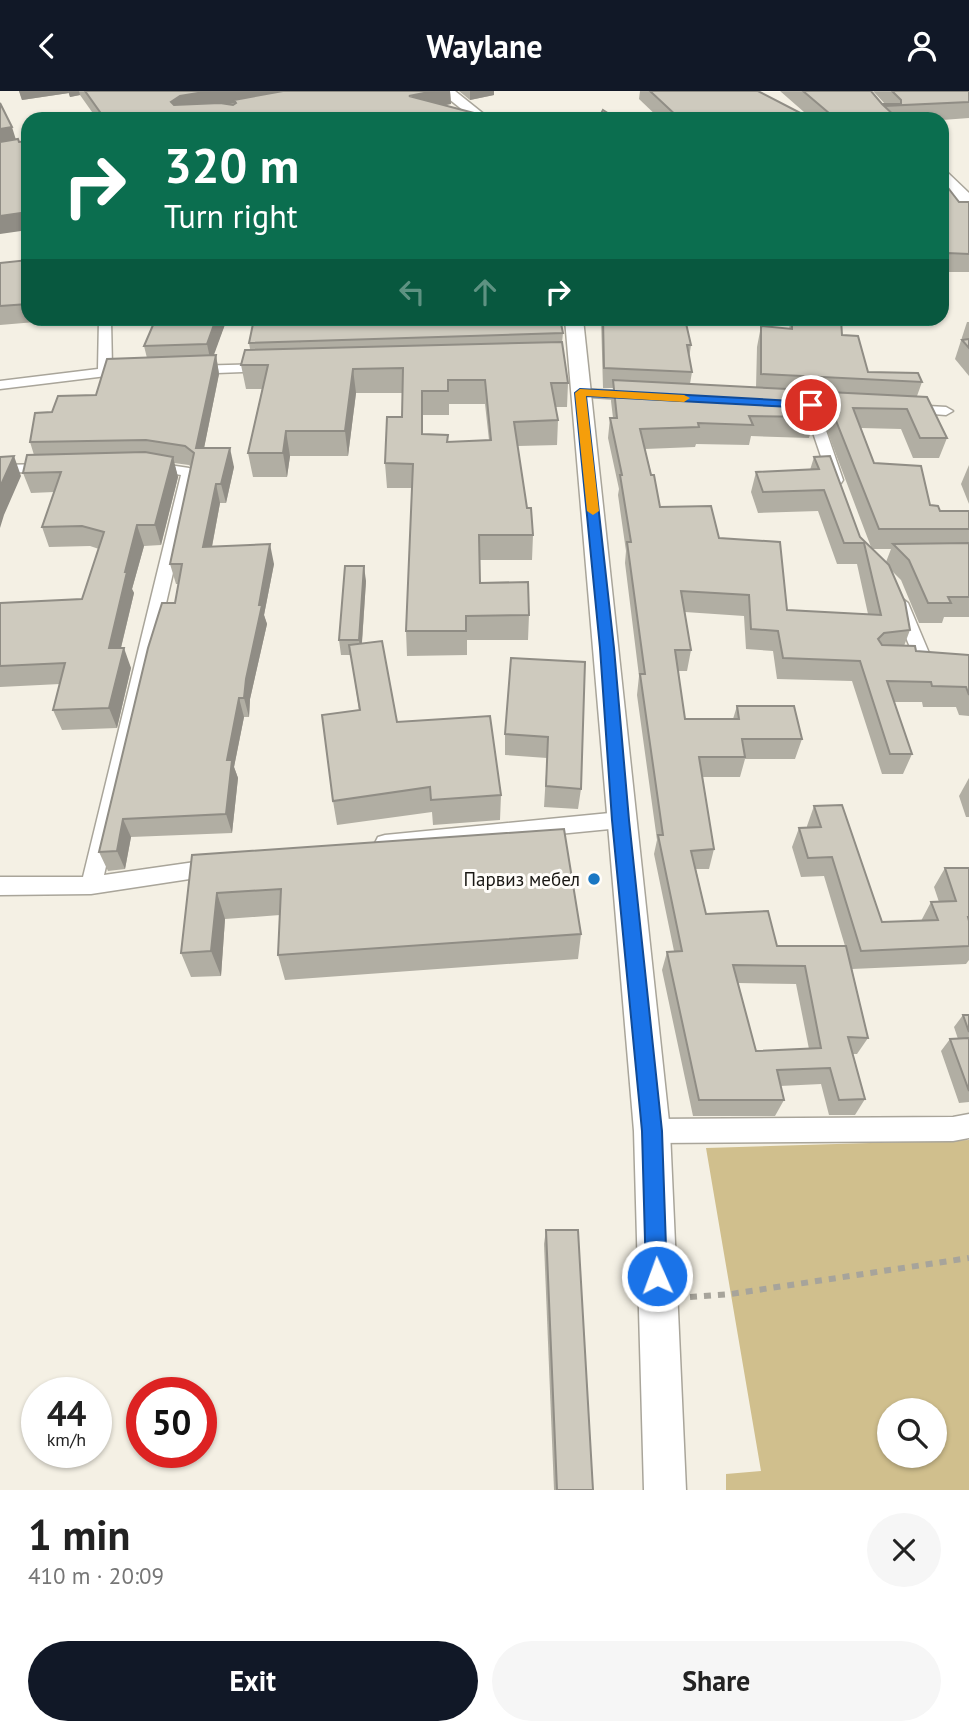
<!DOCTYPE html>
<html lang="en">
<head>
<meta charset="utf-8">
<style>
  :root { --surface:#fff; --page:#f6f6f6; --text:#222; --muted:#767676; --accent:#111827 }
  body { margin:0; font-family:"PT Sans",sans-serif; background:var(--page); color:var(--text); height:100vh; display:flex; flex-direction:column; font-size:26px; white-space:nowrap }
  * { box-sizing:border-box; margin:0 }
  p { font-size:23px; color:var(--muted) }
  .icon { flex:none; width:38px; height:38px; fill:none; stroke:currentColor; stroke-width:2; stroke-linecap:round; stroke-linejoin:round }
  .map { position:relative; height:1399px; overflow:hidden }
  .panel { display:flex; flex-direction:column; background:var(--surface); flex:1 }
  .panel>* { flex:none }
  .hud { position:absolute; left:21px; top:21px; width:928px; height:214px; border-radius:21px; box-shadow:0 2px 5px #0004; background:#0b6e4f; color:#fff; overflow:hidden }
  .buttons { position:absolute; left:877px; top:1307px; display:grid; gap:14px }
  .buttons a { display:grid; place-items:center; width:70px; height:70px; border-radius:50%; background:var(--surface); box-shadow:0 2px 5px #0004; font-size:35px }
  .speed { position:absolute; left:21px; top:1286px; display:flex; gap:14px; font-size:35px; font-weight:700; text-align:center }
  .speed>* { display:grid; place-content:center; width:91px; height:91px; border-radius:50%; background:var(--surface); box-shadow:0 2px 5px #0004; line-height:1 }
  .speed small { font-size:18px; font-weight:400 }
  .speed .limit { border:10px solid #d22; background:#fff; color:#111 }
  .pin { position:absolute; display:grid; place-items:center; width:60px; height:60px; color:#fff; margin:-30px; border:4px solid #fff; border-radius:50%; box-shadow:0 2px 7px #0007 }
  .me { position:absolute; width:77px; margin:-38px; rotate:358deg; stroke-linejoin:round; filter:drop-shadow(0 0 5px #0008) }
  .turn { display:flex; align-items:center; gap:24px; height:147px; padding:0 28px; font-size:32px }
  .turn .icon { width:91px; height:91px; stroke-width:2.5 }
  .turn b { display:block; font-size:49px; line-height:60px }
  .lanes { display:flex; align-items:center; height:66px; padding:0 28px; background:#0003; justify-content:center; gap:35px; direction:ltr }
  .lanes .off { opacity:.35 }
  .round { display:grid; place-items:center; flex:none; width:74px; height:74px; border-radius:37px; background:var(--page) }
  .headline { display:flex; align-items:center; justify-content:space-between; height:119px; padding:0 28px }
  h1 { font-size:42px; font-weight:700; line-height:52px }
  .cta { display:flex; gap:14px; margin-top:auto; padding:14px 28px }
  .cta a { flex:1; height:80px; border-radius:42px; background:var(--accent); color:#fff; font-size:28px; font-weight:700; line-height:80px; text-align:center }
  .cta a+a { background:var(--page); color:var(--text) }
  header { display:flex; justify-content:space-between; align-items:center; height:91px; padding:0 28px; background:var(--accent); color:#fff; font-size:32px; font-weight:700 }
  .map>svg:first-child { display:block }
  .green { fill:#d0bf8d; fill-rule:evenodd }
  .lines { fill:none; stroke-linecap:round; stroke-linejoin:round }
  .street-casing { stroke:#a9a59a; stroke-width:3 }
  .secondary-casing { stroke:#a9a59a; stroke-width:3 }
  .path { stroke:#a7a49b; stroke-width:6; stroke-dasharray:7 7; stroke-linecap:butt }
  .street { fill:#fff; fill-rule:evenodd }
  .secondary { fill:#fff; fill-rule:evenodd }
  .wall { fill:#b1aea3; fill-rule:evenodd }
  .shaded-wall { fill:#908d85 }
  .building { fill:#cecabe; stroke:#908d85; stroke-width:2; fill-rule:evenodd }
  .route { fill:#1a73e8; stroke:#114b97; stroke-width:2 }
  .slow { fill:#f59e0b }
  .poi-dot { fill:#1a77c3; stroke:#fffdf9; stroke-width:2.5 }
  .labels { text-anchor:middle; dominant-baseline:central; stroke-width:6; stroke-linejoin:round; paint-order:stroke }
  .poi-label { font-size:19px; fill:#191713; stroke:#fffdf9; text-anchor:end }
</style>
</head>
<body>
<header><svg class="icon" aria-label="back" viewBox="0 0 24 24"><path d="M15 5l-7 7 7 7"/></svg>Waylane<svg class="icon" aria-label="person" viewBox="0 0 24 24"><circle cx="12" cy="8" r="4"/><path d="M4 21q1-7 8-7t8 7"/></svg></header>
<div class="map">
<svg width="969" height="1399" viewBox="0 0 969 1399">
  <rect width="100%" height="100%" fill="#f4f0e4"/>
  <!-- green -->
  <path class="green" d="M969,1049V1399H726V1383L761,1380L706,1057ZM889,1320H934V1365H889Z"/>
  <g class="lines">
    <defs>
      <g id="street">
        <polygon points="99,228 111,228 112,277 131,276 131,282 0,298 0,290 98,278"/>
        <polygon points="266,273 273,277 271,280 191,283 184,279 191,275"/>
        <polygon points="580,298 639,301 646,305 639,309 575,305 573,302"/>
        <polygon points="788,309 848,312 855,316 848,320 819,319 843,389 841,392 836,393 829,389 805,318 783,316 783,310"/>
        <polygon points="910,314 946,316 953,320 946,324 905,321 905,315"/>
        <polygon points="149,371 189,377 196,381 104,784 216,768 223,770 226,776 223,782 216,784 91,803 0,804 0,786 83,786 181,384 144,378 142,375"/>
        <polygon points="49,373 54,374 56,377 54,380 0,382 0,374"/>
        <polygon points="900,506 908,512 929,562 969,571 969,583 916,571 892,512"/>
        <polygon points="620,721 627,723 630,729 627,735 620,737 385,760 378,758 375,752 378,746 385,744"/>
        <polygon points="969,1023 969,1047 953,1050 652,1052 643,1048 640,1040 643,1032 652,1028 953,1026"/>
      </g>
      <g id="secondary">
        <polygon points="439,0 455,0 490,28 474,28"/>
        <polygon points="942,79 947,81 969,102 969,116 963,114 942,92"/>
        <polygon points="565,228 583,228 670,1040 686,1399 644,1399 634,1040"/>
      </g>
    </defs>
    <!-- street casing -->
    <use href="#street" class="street-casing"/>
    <!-- secondary casing -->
    <use href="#secondary" class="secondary-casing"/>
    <!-- path -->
    <polyline class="path" points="690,1206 731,1203 969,1167"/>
    <!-- street -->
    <use href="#street" class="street"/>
    <!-- secondary -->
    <use href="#secondary" class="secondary"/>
  </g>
  <!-- wall -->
  <g class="wall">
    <polygon points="19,0 450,0 451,13 444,14 497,28 97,28 80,4 70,6 69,2 22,9"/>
    <polygon points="459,0 494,0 494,4 470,9"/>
    <polygon points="640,0 758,0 812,28 660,28 639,8"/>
    <polygon points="780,0 871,0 882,13 885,13 873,0 969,0 969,27 942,29 812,28"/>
    <polygon points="942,89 959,111 969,111 969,181 943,181 942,186"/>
    <polygon points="28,169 28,228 71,228 0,234 0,172"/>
    <polygon points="172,228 227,228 213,264 216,264 219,283 204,357 234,376 226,412 220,412 212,456 274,473 264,524 267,533 250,608 249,626 244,626 234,676 238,687 232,742 131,746 125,778 108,780 99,761 175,512 179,493 176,493 170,473 191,376 189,374 174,372 178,386 161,454 144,455 132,498 134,502 121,557 131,577 117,637 62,639 53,619 60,593 0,596 0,512 82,508 99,458 90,455 49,456 42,436 54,401 31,402 23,382 34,364 30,351 52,321 96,304 147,267 144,255 170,234"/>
    <path d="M254,228H305L304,233L563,242L562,252L568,292L567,316H556L558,329L557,354L518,355L527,417L533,444L532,469H479L480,492L529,524L528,549H467V564L407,565L406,540L412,397H387L385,372L402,326L403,302H356L348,365H290L287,386H253L248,362L262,298H246L241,274L250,258L249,252ZM449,313H485L489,349L448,351L423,343V324H449Z"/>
    <path d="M601,228H685L691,254L689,268L692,281L690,293L756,297L757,256L761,235L789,238L791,228H841L842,244L868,281L922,291L917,305L947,347L939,367H913L901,338L861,337L874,372L930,414L940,420H969V526H944L942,532H919L901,489L892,480L910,539L904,555L916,560L969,564V625L959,624L956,616H923L922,611H894L912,663L903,683H882L852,590L777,588L773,560L746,558L744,525L685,521L691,559L687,580H678L685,628H733L737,615L802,648L795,668H745L740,686H702L714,758L709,778H696L706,823L777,855H845L824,785L801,786L792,756L799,737H807V735L814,715L882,831L921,830L931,811H939L934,796L945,777H969V869L966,873L852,878L868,947L857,963H852L865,1008L855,1024H829L821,993L780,995L784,1009L775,1025H693L662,879L667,861L674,860L654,763L657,749L637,604L639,585L625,472L626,460L618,404L619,398L608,347L610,327H613L611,310L613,297H603ZM810,307L826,308L822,321L826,337L871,456L860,446L814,366L810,379L756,381L751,401L758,422L818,420L837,473H857L868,523L787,519L719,447L660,416L645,358L695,356L696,353L749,354L751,345L809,347L815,326ZM873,458H891L886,471ZM738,892L796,893L809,958L756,960Z"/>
    <polygon points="967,231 969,231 969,285 955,268"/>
    <polygon points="969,374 969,413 961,393"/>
    <polygon points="366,490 362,552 397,631 501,704 500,729 433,734 432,721 337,734 333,710 359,619 351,564 341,564 339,549"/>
    <polygon points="511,567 581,698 578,718 544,716 547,667 505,664 505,643"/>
    <polygon points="969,687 969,726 966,726 959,705"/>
    <polygon points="192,764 581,843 578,868 285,889 278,864 280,824 225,828 221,885 191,886 181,862"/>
    <polygon points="963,924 969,924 969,1011 959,1012 941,960 950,948 958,948 954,936"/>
    <polygon points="546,1139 593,1399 554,1399 544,1153"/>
  </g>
  <!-- shaded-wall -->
  <g class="shaded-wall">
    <polygon points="19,0 68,0 69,2 22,9"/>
    <polygon points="68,0 79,0 80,4 70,6"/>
    <polygon points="210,0 299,0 234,9 235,12 184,21 174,28 171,11 180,5"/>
    <polygon points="434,0 450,0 451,13 410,21 409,5"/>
    <polygon points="470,0 494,0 494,4 470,9"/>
    <polygon points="12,36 17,52 0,56 0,38"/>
    <polygon points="28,121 28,139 0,143 0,125"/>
    <polygon points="216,228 227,228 211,272 207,253"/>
    <polygon points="299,228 305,228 300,252 297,234"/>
    <polygon points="216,264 219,283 200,377 196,357"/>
    <polygon points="353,278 356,302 348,365 345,340"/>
    <polygon points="422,300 423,324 423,368 422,343"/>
    <polygon points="286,340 290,365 287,386 283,362"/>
    <polygon points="230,357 234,376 226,412 221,393"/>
    <polygon points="14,365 21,385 4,424 0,437 0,396"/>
    <polygon points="173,366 178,386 161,454 155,434"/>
    <polygon points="216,393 220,412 208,476 203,456"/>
    <polygon points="137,434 144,455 132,498 134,502 116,577 109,557 125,481"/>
    <polygon points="270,453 274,473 264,524 267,533 250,608 249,626 244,607 246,588"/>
    <polygon points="364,475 366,490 361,564 359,549"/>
    <polygon points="124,557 131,577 117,637 109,617"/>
    <polygon points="239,607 244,626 234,676 238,687 232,742 226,723 227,669"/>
    <polygon points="123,728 131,746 125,778 117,760"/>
    <polygon points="217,802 225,828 221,885 211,860"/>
  </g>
  <!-- building -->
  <g class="building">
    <polygon points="85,0 210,0 180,5 171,11 174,14 220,12 233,14 236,12 234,9 283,0 434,0 409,5 497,28 105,28"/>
    <polygon points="650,0 758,0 812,28 680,28"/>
    <polygon points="803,0 871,0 882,13 901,13 901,9 892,0 969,0 969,11 884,15 898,28 836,28"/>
    <polygon points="0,12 12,36 0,38"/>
    <polygon points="603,19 617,28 598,28"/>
    <polygon points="18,48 19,51 28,50 28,121 0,125 0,51"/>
    <polygon points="942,89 959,111 969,111 969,163 948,162 948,167 942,167"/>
    <polygon points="28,169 28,213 0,215 0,172"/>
    <polygon points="172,228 216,228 207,253 144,255 153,234 170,234"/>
    <polygon points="254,228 299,228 297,234 367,233 368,228 560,228 563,242 249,252"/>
    <polygon points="603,228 685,228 691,254 687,254 692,281 604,277"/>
    <polygon points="792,228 841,228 842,244 858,245 868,281 918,282 922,291 761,283 761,235 792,238"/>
    <polygon points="969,248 969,257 962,249"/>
    <path d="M562,251L568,292H551L558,329L514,331L527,417H531L533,444H479L480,492L528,491L529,524L466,525V540H406L413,373L385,372L387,326H402L403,277L353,278L345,340H286L283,362H248L268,274H241L245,259ZM448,289H485L491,349L447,351L448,344L422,343V300H448Z"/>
    <polygon points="216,264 196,357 230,357 221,393 216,393 203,456 270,453 259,514 262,514 246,588 244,607 239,607 227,669 232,669 226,723 123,728 117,760 99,761 148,557 162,512 175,512 182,473 170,473 194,362 185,355 146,349 30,351 35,322 52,321 58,305 96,304 107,268"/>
    <path d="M613,289L808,299L815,326L749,325L753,334L698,332L699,336L640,338L651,384H654L660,416L711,415L719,447L780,451L787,519L881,524L864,452H844L824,399L763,401L756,381L819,378L814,366L830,365L860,446L889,474L905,511L910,539L884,542L878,548L882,554L915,555L916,560L969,564V604L966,596L932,595L931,591L887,590L912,663H890L860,570L783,567L778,540L751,538L749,504L681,500L691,559H675L685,628H739L737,615H794L802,648H742L745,666H699L714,758L691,760L706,823L768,820L777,855H846L868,947L848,946L865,1008L839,1009L830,977L777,979L784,1009H699L667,861L682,860L658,744H663L640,583H645L627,451H631L620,384H622L610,327H617ZM733,874L805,875L821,957L756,960Z"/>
    <polygon points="828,301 927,306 947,347 920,347 907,318 853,317 874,372 921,375 930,414 938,415 940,420 969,420 969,438 879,438 831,317"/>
    <polygon points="145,361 173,366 155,434 137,434 125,481 127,481 109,557 124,557 109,617 53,619 65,572 0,575 0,512 82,508 104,441 82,435 42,436 61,381 23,382 27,364"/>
    <polygon points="14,365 0,396 0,366"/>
    <polygon points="969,452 969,506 948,506 951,512 928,512 909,469 893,453"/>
    <polygon points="345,475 364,475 359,549 339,549"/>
    <polygon points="382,550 397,631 490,625 501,704 431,709 430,696 333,710 322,624 360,619 349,554"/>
    <polygon points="511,567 585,571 581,698 546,695 548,646 505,643"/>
    <polygon points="842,714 882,831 938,829 931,811 956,810 945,777 969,777 969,826 968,826 969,830 969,855 861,860 832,766 808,767 799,737 821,736 814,715"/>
    <polygon points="564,738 581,843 278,864 281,798 217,802 211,860 181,862 192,764"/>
    <polygon points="963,924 969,924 969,941"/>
    <polygon points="969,947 969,1000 950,948"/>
    <polygon points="546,1139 578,1139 593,1399 557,1399"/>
  </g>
  <!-- route -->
  <polygon class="route" points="580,298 811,311 816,314 811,317 586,305 614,557 629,729 662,1040 667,1185 664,1192 657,1196 649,1192 646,1185 642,1040 612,729 600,557 575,302"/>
  <!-- slow -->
  <polygon class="slow" points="580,298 684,304 690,307 684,311 586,305 599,420 593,424 587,420 575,302"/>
  <!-- markers -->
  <circle class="poi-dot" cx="594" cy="788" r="7"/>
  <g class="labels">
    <!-- poi labels -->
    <g class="poi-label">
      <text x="580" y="788">Парвиз мебел</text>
    </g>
  </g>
</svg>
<div class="buttons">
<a><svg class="icon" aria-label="search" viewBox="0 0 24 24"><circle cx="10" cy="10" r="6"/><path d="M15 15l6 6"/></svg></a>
</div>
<div class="speed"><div>44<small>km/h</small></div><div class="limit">50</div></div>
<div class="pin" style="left:811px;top:314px;background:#d93025"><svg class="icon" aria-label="arrive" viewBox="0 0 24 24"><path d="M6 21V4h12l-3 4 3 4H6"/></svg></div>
<svg class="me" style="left:657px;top:1185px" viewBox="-20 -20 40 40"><circle r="17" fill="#1a73e8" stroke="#fff" stroke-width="3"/><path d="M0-11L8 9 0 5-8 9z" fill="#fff"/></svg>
<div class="hud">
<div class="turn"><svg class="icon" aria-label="right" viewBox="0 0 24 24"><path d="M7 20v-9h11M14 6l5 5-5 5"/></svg><div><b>320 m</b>Turn right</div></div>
<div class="lanes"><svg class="icon off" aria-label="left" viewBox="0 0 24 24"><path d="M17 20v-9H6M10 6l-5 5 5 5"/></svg><svg class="icon off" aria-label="ahead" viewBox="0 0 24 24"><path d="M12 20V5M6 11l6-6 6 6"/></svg><svg class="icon" aria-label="right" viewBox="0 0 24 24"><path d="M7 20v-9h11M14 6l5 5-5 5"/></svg></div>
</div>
</div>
<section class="panel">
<div class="headline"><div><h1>1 min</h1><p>410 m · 20:09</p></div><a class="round"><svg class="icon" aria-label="close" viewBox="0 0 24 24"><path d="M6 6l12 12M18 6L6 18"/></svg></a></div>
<div class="cta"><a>Exit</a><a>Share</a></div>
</section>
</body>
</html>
